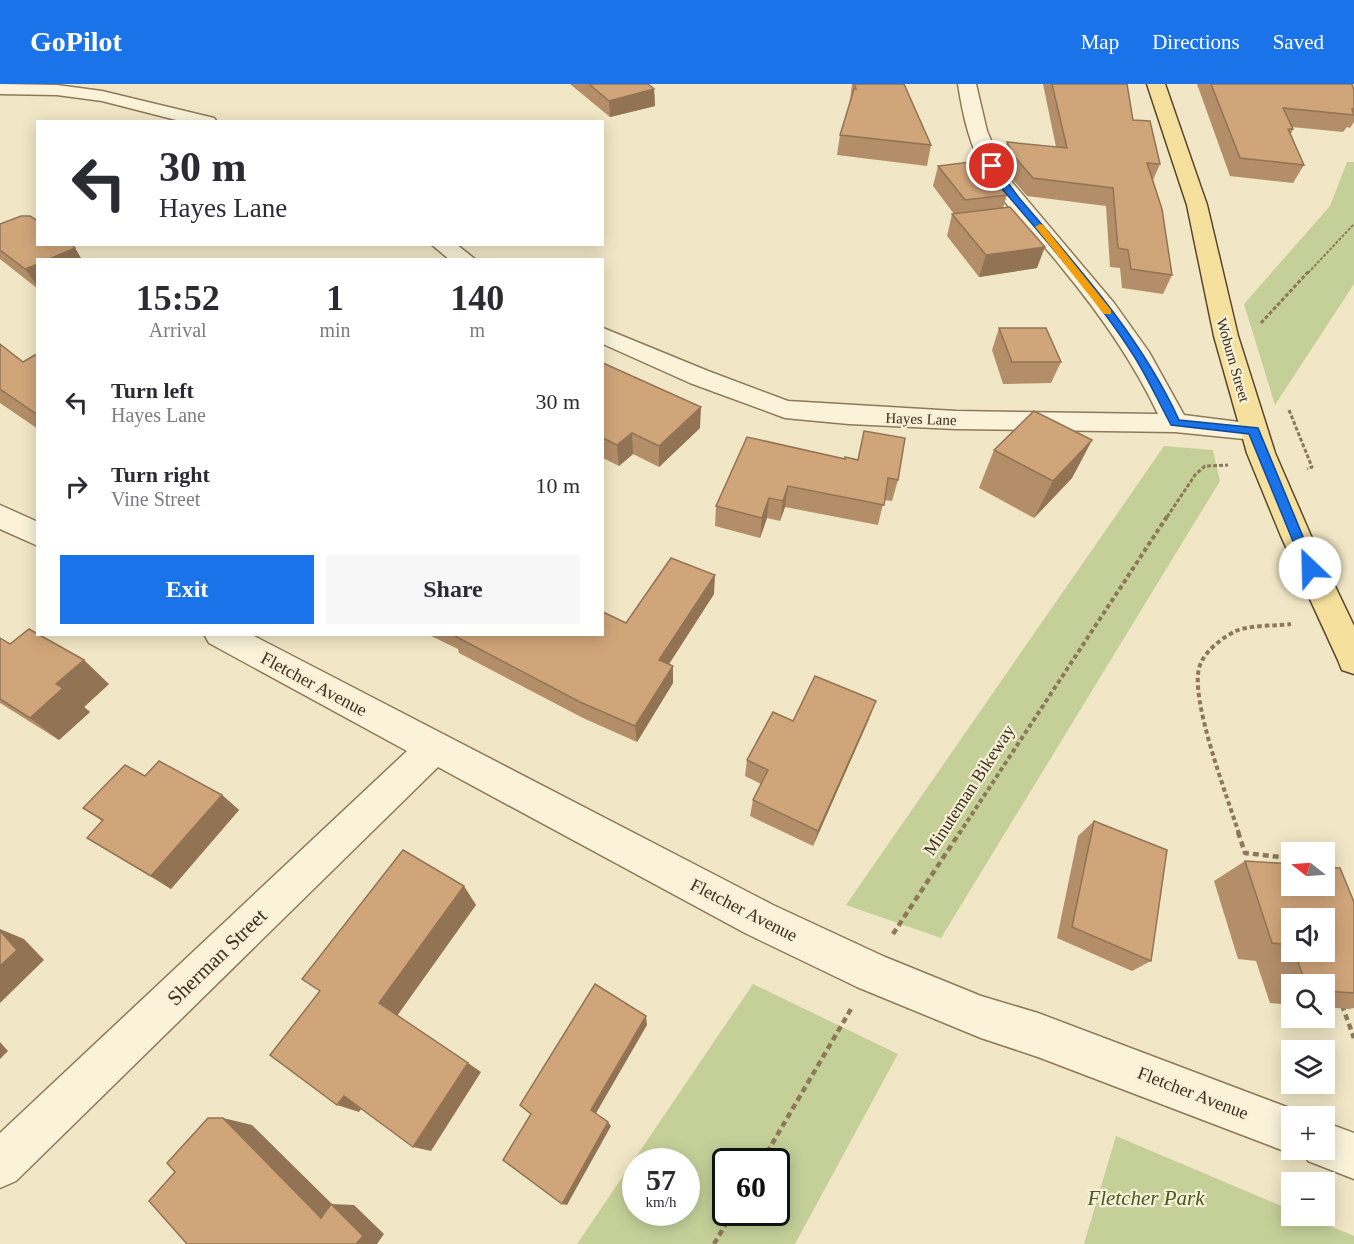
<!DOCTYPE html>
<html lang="en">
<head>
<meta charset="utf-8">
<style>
  :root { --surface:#fff; --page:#f7f7f7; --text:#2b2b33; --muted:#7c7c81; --accent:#1a73e8 }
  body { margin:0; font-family:"Times New Roman",serif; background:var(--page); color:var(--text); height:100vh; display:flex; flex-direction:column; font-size:22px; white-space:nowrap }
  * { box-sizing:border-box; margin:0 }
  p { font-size:20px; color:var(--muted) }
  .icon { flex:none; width:33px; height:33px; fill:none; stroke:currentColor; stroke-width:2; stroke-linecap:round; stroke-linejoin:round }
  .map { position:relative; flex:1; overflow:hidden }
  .drawer { position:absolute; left:36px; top:174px; width:568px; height:378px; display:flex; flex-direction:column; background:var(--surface); border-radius:0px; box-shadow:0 3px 15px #0003 }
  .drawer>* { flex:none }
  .hud { position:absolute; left:36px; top:36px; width:568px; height:126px; border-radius:0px; box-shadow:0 3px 15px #0003; background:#fff; color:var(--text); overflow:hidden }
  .needle { width:39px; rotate:287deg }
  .buttons { position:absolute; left:1281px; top:758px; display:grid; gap:12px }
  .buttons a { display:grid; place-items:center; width:54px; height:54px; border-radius:0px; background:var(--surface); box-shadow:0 3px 15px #0003; font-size:30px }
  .speed { position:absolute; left:622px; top:1064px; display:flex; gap:12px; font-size:30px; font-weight:700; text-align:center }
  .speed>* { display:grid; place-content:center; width:78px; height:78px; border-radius:50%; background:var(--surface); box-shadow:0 3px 15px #0003; line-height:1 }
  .speed small { font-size:15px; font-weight:400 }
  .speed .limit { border:3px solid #111; border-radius:9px; background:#fff; color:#111 }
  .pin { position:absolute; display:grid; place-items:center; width:51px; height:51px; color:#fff; margin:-26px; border:3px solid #fff; border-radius:50%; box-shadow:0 2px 6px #0007 }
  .me { position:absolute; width:66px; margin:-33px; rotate:336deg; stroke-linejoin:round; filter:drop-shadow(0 0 4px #0008) }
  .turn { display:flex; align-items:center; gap:21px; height:126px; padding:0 24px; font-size:27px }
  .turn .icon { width:78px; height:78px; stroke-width:2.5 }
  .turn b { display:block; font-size:42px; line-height:51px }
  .eta { display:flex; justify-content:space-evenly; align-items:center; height:102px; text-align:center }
  .eta b { font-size:36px; font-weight:700; line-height:42px }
  .primary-button { display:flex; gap:12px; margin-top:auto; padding:12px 24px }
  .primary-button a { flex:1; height:69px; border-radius:0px; background:var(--accent); color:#fff; font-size:24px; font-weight:700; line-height:69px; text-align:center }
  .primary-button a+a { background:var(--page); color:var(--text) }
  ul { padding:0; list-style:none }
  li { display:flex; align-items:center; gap:18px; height:84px; padding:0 24px }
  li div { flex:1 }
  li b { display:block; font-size:22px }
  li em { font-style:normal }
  header { display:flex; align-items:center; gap:36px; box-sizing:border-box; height:84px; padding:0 30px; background:var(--accent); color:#fff }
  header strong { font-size:28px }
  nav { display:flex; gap:33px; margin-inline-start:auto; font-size:21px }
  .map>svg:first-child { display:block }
  .green { fill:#c5d099; fill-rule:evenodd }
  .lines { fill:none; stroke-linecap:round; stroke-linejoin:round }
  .street-casing { stroke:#8d795a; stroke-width:3 }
  .primary-casing { stroke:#5b472f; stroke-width:3 }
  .path-far3 { stroke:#8d795a; stroke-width:2; stroke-dasharray:3 1.5; stroke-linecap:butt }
  .path-far2 { stroke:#8d795a; stroke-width:3; stroke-dasharray:4 2; stroke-linecap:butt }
  .path-far1 { stroke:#8d795a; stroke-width:4; stroke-dasharray:4.5 3; stroke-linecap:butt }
  .path { stroke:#8d795a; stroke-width:4.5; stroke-dasharray:6 4; stroke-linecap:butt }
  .street { fill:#faf3da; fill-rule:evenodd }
  .primary { fill:#f5e09d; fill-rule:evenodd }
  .wall { fill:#b38e69; fill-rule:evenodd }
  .shaded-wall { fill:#927455 }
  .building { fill:#d0a57a; stroke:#927455; stroke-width:1.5 }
  .route { fill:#1a73e8; stroke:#114b97; stroke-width:1.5 }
  .slow { fill:#f59e0b }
  .labels { text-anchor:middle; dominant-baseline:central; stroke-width:4.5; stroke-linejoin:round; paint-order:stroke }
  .far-street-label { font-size:15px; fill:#3d301f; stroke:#f7f0d6 }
  .street-label { font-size:18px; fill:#3d301f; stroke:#f7f0d6 }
  .near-street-label { font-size:21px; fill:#3d301f; stroke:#f7f0d6 }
  .near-park-label { font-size:21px; font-style:italic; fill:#485a24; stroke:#f7f0d6 }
</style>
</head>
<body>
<header>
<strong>GoPilot</strong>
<nav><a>Map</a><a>Directions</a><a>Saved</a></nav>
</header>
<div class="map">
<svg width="1354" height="1160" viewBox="0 0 1354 1160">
  <rect width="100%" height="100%" fill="#f1e7c6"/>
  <!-- green -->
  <g class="green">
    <polygon points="1347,78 1354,78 1354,200 1275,321 1244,220 1330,122"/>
    <polygon points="1164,362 1213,366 1220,397 941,854 846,821"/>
    <path d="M753,900L898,970L795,1160H577ZM636,1077H687V1128H636ZM726,1077H777V1128H726Z"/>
    <polygon points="1116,1052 1291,1126 1292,1131 1304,1131 1354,1152 1354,1160 1084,1160"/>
  </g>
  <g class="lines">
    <defs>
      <g id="street">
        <polygon points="0,0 57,1 102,7 214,34 217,38 184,38 102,17 57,11 0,10"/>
        <path d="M958,0H976L987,47L1006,91L1114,219L1149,268L1184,331L1263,341L1267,347L1263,353L1254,356L1175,348L956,345L849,340L785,334L690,299L603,260V244L708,287L788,317L956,327L1158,330C1133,277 1099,229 1062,184C1038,153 1007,126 987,92C970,64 963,32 958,0Z"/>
        <polygon points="431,160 456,160 476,176 450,176"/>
        <polygon points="0,421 38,438 38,462 0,445"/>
        <polygon points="204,550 250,550 773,821 885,873 981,912 1038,929 1308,1031 1292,1032 1292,1065 1324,1065 1324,1038 1354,1049 1354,1095 1308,1077 1303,1065 1292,1070 1038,973 981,954 857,903 745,849 438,683 16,1097 0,1104 0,1049 407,667 209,559"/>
      </g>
      <polygon id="primary" points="1147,0 1165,0 1207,121 1238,252 1275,369 1311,452 1354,542 1354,590 1342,586 1338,576 1281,452 1247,369 1214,252 1187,121"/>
    </defs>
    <!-- street casing -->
    <use href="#street" class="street-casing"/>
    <!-- primary casing -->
    <use href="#primary" class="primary-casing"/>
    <!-- path-far3 -->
    <polyline class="path-far3" points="1308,189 1354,140"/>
    <!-- path-far2 -->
    <g class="path-far2">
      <polyline points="1261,239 1309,187"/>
      <polyline points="1289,326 1312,383 1307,385"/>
      <polyline points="1167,433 1195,391 1205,382 1228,381"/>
    </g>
    <!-- path-far1 -->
    <g class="path-far1">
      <polyline points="959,750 1168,431"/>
      <path d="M1239,750C1228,714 1188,612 1200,581C1205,567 1223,553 1236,547C1249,541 1276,542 1291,540"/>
    </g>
    <!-- path -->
    <g class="path">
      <polyline points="1238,748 1245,769 1289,774 1292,780"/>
      <polyline points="893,850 960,748"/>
      <polyline points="1342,921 1354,954"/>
      <polyline points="762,1077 851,925"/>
      <polyline points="714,1160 733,1128"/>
    </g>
    <!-- street -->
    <use href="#street" class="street"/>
    <!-- primary -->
    <use href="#primary" class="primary"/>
  </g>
  <!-- wall -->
  <g class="wall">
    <polygon points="570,0 648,0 654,5 655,22 610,33"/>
    <polygon points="852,0 904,0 931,61 927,82 837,71 840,51 850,17"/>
    <polygon points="1043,0 1127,0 1133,36 1160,80 1153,96 1172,191 1163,210 1122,204 1120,184 1110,183 1106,122 1027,112 1008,90 1002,75 1007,58 1056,63"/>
    <polygon points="1197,0 1352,0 1354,6 1354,38 1350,44 1347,43 1343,48 1292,43 1293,45 1291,50 1304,81 1293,99 1230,92"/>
    <polygon points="938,82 1007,111 1003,124 1037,184 979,193 947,152 952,130 954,130 933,102"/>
    <polygon points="0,140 75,164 82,176 38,176 38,205 0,175"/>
    <polygon points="999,244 1061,278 1051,299 1003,300 992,266"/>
    <polygon points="0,260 23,278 38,273 38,345 0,319"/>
    <polygon points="603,279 700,344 659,383 633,370 619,382 603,374"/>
    <polygon points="747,353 898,396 892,417 884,416 878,441 785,423 780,437 767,434 760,454 715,442 716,422"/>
    <polygon points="1092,356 1072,394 1034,434 979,404 994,366"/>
    <polygon points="714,510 669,580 673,582 673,599 637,658 583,634 459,569 458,565 427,550 603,550 626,539"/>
    <polygon points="0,554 10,560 109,600 84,623 90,628 59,656 0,619"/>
    <polygon points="869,635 813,762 750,732 753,716 761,700 745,692 747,676 793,637"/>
    <polygon points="145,692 222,711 239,726 171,805 87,754 102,737 83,724"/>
    <polygon points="1094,737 1151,877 1132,887 1057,854 1078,752"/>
    <path d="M1245,777L1354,818V924L1349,925L1324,923V900H1292V921L1270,919L1256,877L1238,875L1214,797ZM1292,834L1324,867H1292Z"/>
  </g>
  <!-- shaded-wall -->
  <g class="shaded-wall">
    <polygon points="654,5 655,22 610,33 609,17"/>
    <polygon points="1045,163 1037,184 979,193 986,171"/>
    <polygon points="75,164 82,176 47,176"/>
    <polygon points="38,180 38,203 25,185"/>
    <polygon points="701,323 700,344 659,383 659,362"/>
    <polygon points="632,349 633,370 619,382 617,361"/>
    <polygon points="1092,356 1072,394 1034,434 1053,397"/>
    <polygon points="788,402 785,423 780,437 783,417"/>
    <polygon points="769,414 767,434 760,454 762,434"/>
    <polygon points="715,491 714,510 660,594 659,576"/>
    <polygon points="84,576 109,600 84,623 90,628 59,656 30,634 56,600"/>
    <polygon points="673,582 673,599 637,658 635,642"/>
    <polygon points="876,617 869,635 813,762 818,747"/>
    <polygon points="222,711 239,726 171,805 151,792"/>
    <polygon points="464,802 476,821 397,932 379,919"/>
    <polygon points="0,845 24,855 44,876 0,919"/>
    <polygon points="646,932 647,941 595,1031 591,1026"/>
    <polygon points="0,958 8,967 0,975"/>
    <polygon points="468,979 481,988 431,1067 413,1063"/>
    <polygon points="344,1012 365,1019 359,1028 337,1021"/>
    <polygon points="223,1034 252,1041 332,1120 354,1121 384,1150 377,1160 356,1160 321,1134"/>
    <polygon points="608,1038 611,1042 567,1121 562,1120"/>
  </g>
  <!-- building -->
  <g class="building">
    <polygon points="589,0 648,0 654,5 609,17"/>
    <polygon points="854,0 904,0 931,61 840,51 854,5 856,5"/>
    <polygon points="1052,0 1127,0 1133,36 1150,37 1160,80 1147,79 1162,125 1172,191 1131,185 1128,166 1118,164 1113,104 1033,94 1014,72 1007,58 1067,64"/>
    <polygon points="1211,0 1352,0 1354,6 1354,25 1352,25 1354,31 1283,24 1293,45 1288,45 1304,81 1240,74"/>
    <polygon points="978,77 1007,111 965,116 938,82"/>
    <polygon points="1010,123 1045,163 986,171 952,130"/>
    <polygon points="21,132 30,132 38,137 38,160 71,160 75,164 47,176 38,176 38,180 25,185 0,166 0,140"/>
    <polygon points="999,244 1046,244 1061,278 1012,278"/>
    <polygon points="0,260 23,278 35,271 38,273 38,331 0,305"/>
    <polygon points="603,279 701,323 659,362 632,349 617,361 603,354"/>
    <polygon points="1034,327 1092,356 1053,397 994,366"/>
    <polygon points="864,347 905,354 898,396 888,394 884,421 788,402 783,417 769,414 762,434 716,422 747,353 845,375 845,373 858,376"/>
    <polygon points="671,474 715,491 659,576 673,582 635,642 580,618 453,551 603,550 603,528 626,539"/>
    <polygon points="29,545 84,576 56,600 63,604 30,634 0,615 0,554 10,560"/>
    <polygon points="815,592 876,617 818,747 753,716 768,686 747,676 773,628 793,637"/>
    <polygon points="159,677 222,711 151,792 87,754 103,736 83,724 125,681 145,692"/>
    <polygon points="1094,737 1167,766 1151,877 1072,843"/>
    <polygon points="403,766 464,802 379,919 468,979 413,1063 344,1012 337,1021 270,971 320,907 302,895"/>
    <polygon points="1245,777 1292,780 1292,801 1324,801 1324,783 1340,784 1354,818 1354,909 1324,907 1324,900 1306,900 1294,867 1324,867 1324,834 1292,834 1292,861 1272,859"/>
    <polygon points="0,847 17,866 0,882"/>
    <polygon points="595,900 646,932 591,1026 608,1038 562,1120 503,1076 531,1030 520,1021"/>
    <polygon points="208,1034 223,1034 321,1134 331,1120 363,1152 356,1160 187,1160 149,1117 175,1088 167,1079"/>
  </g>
  <!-- route -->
  <path class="route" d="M992,79C996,81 1014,108 1020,115C1078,183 1141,253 1179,336L1258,344L1316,484L1315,488L1310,489L1304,484L1249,350L1171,341C1158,317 1147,292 1132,269C1092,207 1040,150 993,94L988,82Z"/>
  <!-- slow -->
  <polygon class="slow" points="1040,140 1043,141 1111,226 1111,230 1104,230 1037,145 1035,143"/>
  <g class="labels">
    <!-- far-street labels -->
    <g class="far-street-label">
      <text transform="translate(1233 276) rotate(74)">Woburn Street</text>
      <text transform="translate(921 335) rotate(2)">Hayes Lane</text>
    </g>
    <!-- street labels -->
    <g class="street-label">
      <text transform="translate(314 600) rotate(28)">Fletcher Avenue</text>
      <text transform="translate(969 706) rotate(-57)">Minuteman Bikeway</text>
      <text transform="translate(744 826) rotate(27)">Fletcher Avenue</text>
      <text transform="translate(1193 1009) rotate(21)">Fletcher Avenue</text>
    </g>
    <!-- near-street labels -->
    <g class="near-street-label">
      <text transform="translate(217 873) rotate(-44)">Sherman Street</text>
    </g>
    <!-- near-park labels -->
    <g class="near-park-label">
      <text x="1146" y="1114">Fletcher Park</text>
    </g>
  </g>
</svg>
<div class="buttons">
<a><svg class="needle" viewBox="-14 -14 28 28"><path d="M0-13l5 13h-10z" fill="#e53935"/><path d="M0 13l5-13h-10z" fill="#7c7c81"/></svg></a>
<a><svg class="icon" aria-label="sound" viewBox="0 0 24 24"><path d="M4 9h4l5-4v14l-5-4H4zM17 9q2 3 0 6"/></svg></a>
<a><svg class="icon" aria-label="search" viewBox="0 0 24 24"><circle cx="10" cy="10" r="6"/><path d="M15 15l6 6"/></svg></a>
<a><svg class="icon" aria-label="layers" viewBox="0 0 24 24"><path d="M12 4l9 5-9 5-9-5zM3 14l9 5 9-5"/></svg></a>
<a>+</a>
<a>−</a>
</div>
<div class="speed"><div>57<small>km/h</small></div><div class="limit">60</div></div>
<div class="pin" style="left:992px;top:82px;background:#d93025"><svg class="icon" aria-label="arrive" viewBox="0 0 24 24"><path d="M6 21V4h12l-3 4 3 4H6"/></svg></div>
<svg class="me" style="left:1310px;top:484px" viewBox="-20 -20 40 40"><circle r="19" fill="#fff"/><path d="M0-13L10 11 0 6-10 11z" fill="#1a73e8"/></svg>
<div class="hud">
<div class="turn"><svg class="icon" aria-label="left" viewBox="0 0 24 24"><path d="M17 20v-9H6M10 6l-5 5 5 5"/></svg><div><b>30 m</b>Hayes Lane</div></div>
</div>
<section class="drawer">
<div class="eta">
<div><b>15:52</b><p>Arrival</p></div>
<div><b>1</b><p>min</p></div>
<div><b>140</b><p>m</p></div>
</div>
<ul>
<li><svg class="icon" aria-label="left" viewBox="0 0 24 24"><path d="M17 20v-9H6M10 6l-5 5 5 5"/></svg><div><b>Turn left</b><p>Hayes Lane</p></div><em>30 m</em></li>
<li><svg class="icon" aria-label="right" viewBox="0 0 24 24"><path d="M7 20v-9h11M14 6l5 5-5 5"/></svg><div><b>Turn right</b><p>Vine Street</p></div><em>10 m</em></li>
</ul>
<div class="primary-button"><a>Exit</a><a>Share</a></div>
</section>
</div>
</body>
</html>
